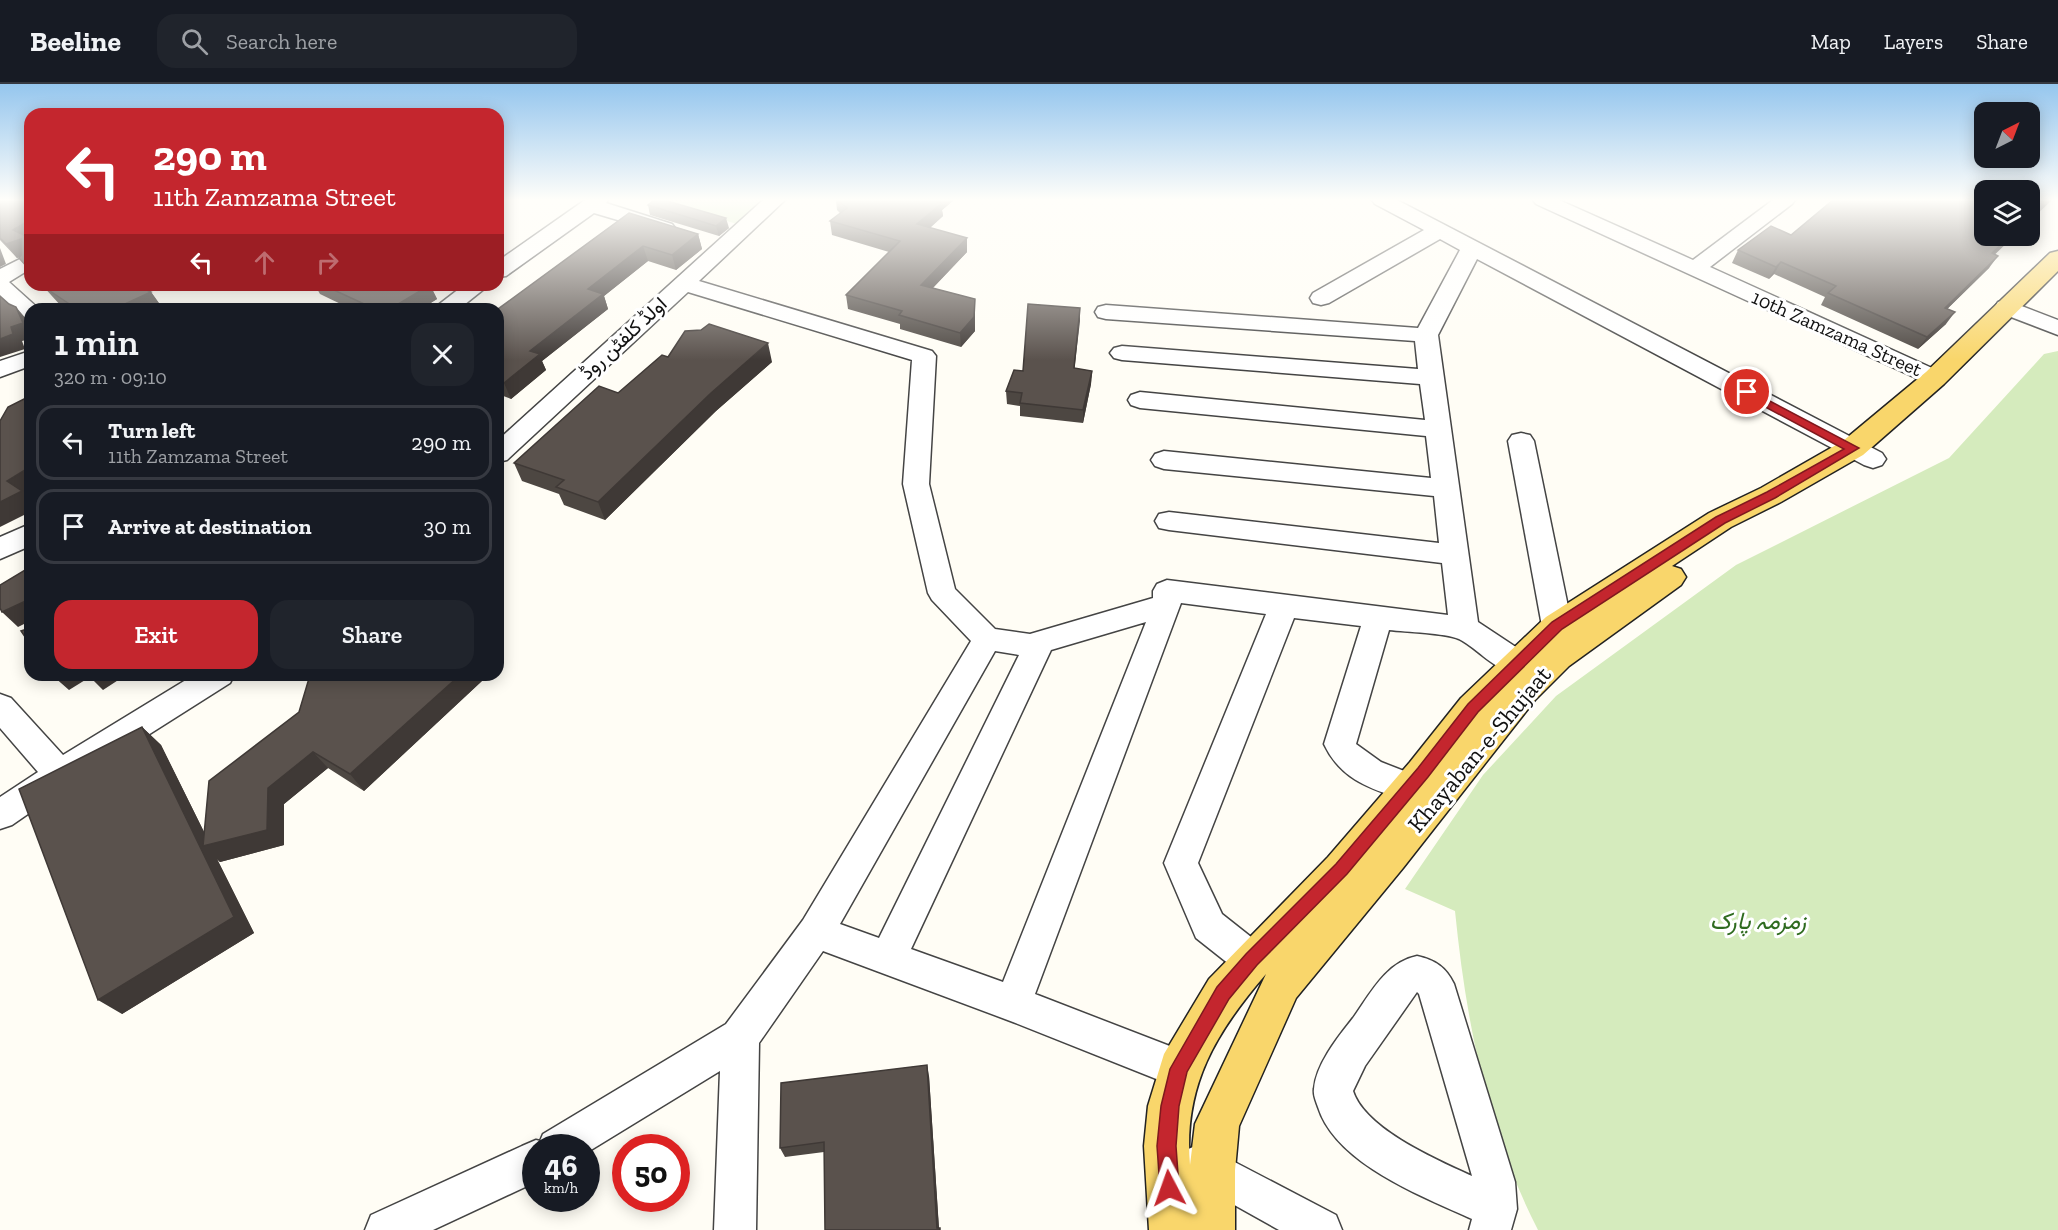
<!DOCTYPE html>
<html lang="en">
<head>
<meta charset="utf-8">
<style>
  :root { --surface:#171b24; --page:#20242c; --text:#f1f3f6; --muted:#9ea1a6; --line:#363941; --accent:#c4262e }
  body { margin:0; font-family:"Zilla Slab",Vazirmatn,serif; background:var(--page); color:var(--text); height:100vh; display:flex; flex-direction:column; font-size:22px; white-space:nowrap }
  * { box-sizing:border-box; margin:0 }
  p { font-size:20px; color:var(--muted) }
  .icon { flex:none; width:33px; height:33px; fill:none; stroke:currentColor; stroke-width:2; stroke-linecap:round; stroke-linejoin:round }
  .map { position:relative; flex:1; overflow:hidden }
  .side { position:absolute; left:24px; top:219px; width:480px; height:378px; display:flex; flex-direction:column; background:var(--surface); border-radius:18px; box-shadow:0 3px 15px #0003 }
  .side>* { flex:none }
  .top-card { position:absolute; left:24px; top:24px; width:480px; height:183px; border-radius:18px; box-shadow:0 3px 15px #0003; background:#c4262e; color:#fff; overflow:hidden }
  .needle { width:39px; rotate:42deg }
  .controls { position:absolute; left:1974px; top:18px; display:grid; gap:12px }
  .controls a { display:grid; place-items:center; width:66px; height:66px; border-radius:12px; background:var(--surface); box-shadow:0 3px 15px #0003; font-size:30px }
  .speed { position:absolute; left:522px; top:1050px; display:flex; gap:12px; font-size:30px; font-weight:700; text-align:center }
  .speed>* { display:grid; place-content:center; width:78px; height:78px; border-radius:50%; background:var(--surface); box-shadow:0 3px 15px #0003; line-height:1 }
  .speed small { font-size:15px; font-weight:400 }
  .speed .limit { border:9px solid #d22; background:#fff; color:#111 }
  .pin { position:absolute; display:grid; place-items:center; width:51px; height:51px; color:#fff; margin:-26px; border:3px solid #fff; border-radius:50%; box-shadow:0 2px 6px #0007 }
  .me { position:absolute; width:66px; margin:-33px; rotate:356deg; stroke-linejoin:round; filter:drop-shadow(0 0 4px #0008) }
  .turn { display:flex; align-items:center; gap:21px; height:126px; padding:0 30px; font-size:27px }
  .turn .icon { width:78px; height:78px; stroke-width:2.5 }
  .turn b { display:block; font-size:42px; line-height:51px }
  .lanes { display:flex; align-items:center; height:57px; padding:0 30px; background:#0003; justify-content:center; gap:30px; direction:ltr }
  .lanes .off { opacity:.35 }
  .round { display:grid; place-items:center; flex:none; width:63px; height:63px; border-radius:18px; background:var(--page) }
  .overview { display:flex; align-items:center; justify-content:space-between; height:102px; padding:0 30px }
  h1 { font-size:36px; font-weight:600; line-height:45px }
  .button { display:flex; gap:12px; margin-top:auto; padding:12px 30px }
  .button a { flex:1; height:69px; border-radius:18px; background:var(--accent); color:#fff; font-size:24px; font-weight:600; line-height:69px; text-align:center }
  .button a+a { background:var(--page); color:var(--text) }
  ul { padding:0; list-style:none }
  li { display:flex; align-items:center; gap:18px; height:75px; margin:0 12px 9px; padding:0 18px; border:3px solid var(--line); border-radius:18px }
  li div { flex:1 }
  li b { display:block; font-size:22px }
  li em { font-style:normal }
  header { display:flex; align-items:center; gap:36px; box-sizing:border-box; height:84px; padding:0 30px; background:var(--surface); border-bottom:2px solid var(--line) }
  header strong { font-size:28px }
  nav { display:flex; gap:33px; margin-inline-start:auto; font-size:21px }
  .search { width:420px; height:54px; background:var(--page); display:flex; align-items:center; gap:15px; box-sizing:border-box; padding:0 21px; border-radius:18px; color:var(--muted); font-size:22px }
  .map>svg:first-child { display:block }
  .green { fill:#d5ebbd }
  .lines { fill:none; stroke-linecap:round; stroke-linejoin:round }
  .minor-casing { stroke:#444; stroke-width:3 }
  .major-casing { stroke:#222; stroke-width:3 }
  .minor { fill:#fff; fill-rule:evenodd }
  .major { fill:#f9d66b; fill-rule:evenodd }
  .wall { fill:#4d4742 }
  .shaded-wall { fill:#3f3936 }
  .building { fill:#5a524d; stroke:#3f3936; stroke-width:1.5 }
  .route { fill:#c4262e; stroke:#7f191e; stroke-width:1.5 }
  .labels { text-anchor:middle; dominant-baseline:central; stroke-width:6; stroke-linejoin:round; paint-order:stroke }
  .far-street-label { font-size:20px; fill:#111; stroke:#fff }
  .street-label { font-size:24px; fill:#111; stroke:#fff }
  .park-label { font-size:24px; font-style:italic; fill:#2f6b1f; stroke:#fff }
</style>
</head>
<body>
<header>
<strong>Beeline</strong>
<div class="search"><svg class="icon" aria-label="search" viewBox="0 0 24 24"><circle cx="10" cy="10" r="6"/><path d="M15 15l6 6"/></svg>Search here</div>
<nav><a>Map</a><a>Layers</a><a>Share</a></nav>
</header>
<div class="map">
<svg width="2058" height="1146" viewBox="0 0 2058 1146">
  <rect width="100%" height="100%" fill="#fffdf5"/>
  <!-- green -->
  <g class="green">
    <polygon points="657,116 765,116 737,140"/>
    <path d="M2058,267V1146H1538C1487,1047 1466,937 1455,827L1405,805L1483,691L1556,612L1736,481L1949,374L2044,270Z"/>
  </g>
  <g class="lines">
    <defs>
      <g id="minor">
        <polygon points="585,116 608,116 606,119 672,140 675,144 672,148 665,150 594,129 506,192 498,193 498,177"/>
        <path d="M763,116H785L699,197L932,267L936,272L929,400L955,505L995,545L1030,550L1153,514V507L1157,500L1167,496L1448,531L1442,479L1169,446L1159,444L1155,437L1159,430L1169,428L1439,459L1434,412L1164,385L1155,382L1151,376L1155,370L1164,367L1431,394L1426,352L1140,324L1131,321L1128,316L1131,311L1140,308L1425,336L1420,300L1122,276L1114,274L1110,269L1114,264L1122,262L1418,285L1415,257L1106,235L1098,233L1095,228L1098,223L1106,221L1418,244L1460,166L1440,155L1329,219L1321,221L1313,219L1310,214L1313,209L1424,146L1375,120L1372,116H1397L1882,369L1886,375L1882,381L1873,384L1864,381L1477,175L1438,251L1478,538L1528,571L1532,579L1528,587C1501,596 1481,566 1459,555C1445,549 1406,548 1389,546L1356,660L1381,678L1422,694L1426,704L1422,714L1410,718C1373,705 1342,698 1324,660L1361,542L1294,534L1198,779L1222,830L1265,864L1270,876L1265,888L1252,893L1239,888L1196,854L1164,779L1266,530L1181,519L1035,910L1193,971L1198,985L1193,999L1179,1004L1013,938L823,867L759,959L756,1146H714L720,987L586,1069V1064H536V1098L433,1146H365L371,1131L522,1062L536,1056L540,1057L543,1050L726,940L803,836L971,557L932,516L928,509L903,400L912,276L688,208L507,376L498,378V356ZM1146,538L1003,898L911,865L1051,566ZM995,567L1019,571L879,854L840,840Z"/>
        <polygon points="1533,116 1559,116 1693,176 1773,116 1795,116 1792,120 1710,183 1943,289 1947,294 1943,299 1935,301 1927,299 1536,120"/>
        <polygon points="30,170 30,185 9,198 39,225 30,225 30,235 22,233 0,213 0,185"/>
        <polygon points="464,201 489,201 459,225 433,225"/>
        <polygon points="2006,216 2058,236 2058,251 1998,228 1995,223 1998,218"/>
        <polygon points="30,267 30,282 0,293 0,277"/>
        <polygon points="1521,349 1530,351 1534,357 1572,542 1567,550 1557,553 1547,550 1542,542 1508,357 1512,351"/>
        <polygon points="30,440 30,462 0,475 0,453"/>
        <polygon points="194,591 234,591 230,599 77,696 12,741 0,745 0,713 38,688 0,644 0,610 11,614 63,671"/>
        <path d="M1417,872C1435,876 1446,883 1454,900L1515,1098L1517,1125L1511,1146H1469L1472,1135C1422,1112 1336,1080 1318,1023C1316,1017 1313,1011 1314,1005C1316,980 1338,953 1353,934C1370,910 1386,878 1417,872ZM1417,908L1419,910L1472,1092C1437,1076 1365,1045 1353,1007L1365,982Z"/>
        <polygon points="1200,1060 1336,1131 1342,1146 1279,1146 1186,1094 1180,1080 1186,1066"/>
      </g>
      <path id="major" d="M2058,167V187L1944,300L1863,371L1781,418L1731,443L1672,482L1681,485L1686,493L1681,501L1569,582L1535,616L1403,784L1296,914L1239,1042L1235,1086V1146H1149L1144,1062L1148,1022L1164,970L1209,895L1328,773L1410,678L1461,614L1546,533L1709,429L1761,404L1843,357L1926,288L2050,169ZM1266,890L1195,1040L1190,1081C1183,1002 1216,948 1266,890Z"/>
    </defs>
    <!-- minor casing -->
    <use href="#minor" class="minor-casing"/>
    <!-- major casing -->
    <use href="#major" class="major-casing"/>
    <!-- minor -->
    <use href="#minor" class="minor"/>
    <!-- major -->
    <use href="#major" class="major"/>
  </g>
  <!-- wall -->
  <g class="wall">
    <polygon points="0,116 30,116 30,188 19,174 19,173 17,174 0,156"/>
    <polygon points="836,116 954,116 942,126 943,132 930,144 967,168 933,204 975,229 975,247 961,263 900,245 900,240 848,225 846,211 889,168 832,151 830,137 840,129 837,126"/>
    <polygon points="648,121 729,144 719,152 650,131"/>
    <polygon points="629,129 698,150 702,165 676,186 648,177 604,212 608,225 542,277 546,286 511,315 498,310 498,225"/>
    <polygon points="1791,151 1984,152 2014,152 1994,170 1989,184 1947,225 1946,240 1918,265 1821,221 1825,213 1774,190 1769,195 1732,179 1738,166"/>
    <polygon points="42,201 141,201 139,202 151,208 161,222 154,225 66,225 61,222"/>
    <polygon points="315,201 430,201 437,215 421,225 351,225 320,210"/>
    <polygon points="1080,224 1074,284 1092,287 1091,300 1083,339 1020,332 1020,322 1007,320 1006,307 1023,287"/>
    <polygon points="668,273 772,278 716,327 605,436 564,421 559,410 522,397 514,379 618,309"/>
    <polygon points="310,591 480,591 483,596 364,707 328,684 284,720 284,761 220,778 217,775 254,849 122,930 142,643 161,661 204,748 299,628"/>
    <polygon points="929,992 939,1144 940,1146 824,1068 785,1073 780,1064"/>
  </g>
  <!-- shaded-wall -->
  <g class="shaded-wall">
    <polygon points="938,116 954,116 942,126 943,132 918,154 917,140"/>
    <polygon points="2048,116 2052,116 2030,137 2030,133"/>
    <polygon points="726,134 729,144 719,152 716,142"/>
    <polygon points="30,136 30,169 17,174 6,160 13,146"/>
    <polygon points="698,150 702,165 676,186 672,171"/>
    <polygon points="2010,152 2014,152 1983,182 1992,169"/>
    <polygon points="967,154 967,168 922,215 921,201"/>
    <polygon points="643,162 648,177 604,212 608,225 542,277 546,286 511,315 504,299 530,267 588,205"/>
    <polygon points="0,164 6,180 0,183"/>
    <polygon points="1998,172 1989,184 1936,236 1945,224"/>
    <polygon points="1781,178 1774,190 1769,195 1776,183"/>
    <polygon points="430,201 437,215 421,225 390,225"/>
    <polygon points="151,208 161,222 154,225 114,225"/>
    <polygon points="975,215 975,247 961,263 960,249"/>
    <polygon points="16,223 28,237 30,243 30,255 22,257 25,265 0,273 0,255 11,243"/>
    <polygon points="1080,224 1080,237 1073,297 1074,284"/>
    <polygon points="1955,228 1946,240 1918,265 1927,253"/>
    <polygon points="768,259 772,278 716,327 605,436 598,418 711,309"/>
    <polygon points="1092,287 1091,300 1083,339 1083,326"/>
    <polygon points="30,383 30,409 27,411 30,415 30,428 0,443 0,418 7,397"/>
    <polygon points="30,515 30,537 18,543 2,528"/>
    <polygon points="54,591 126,591 103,606 90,593 69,606 53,592"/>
    <polygon points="460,591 480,591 483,596 364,707 350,690"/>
    <polygon points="142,643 161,661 210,760 268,704 313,668 328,684 284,720 284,761 220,778 217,775 254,849 122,930 98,916"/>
    <polygon points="927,981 929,992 939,1146 938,1146"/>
  </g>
  <!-- building -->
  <g class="building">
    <polygon points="0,116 30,116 30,136 13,146 30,154 30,186 19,174 21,171 21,155 6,160 0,154"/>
    <polygon points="654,116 664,116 726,134 716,142 648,121"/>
    <polygon points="838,116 938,116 936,117 942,119 917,140 967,154 921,201 975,215 974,233 960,249 899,231 902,227 846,211 900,157 830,137 847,124"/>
    <polygon points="1833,116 1984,116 1984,152 2010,152 1992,169 1998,172 1945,224 1955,228 1927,253 1828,209 1836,202 1781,178 1776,183 1738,166 1771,142 1791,151"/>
    <polygon points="2030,116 2048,116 2030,133"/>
    <polygon points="629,129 698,150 672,171 643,162 588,205 603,210 530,267 540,270 504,299 498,297 498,225"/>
    <polygon points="44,201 136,201 151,208 114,225 77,225 50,207"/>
    <polygon points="323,201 430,201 390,225 375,225"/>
    <polygon points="0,212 9,220 16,223 23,239 11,243 13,250 0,255"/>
    <polygon points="1028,220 1080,224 1074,284 1092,287 1083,326 1020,319 1022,309 1006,307 1014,286 1023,287"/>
    <polygon points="709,240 768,259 711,309 598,418 556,403 564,396 514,379 599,302 618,309 662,271 668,273 685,247 701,246"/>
    <polygon points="30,312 30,383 7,397 22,407 0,418 0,337 8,323"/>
    <polygon points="30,483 30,515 2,528 0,524 0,501"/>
    <polygon points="30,544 30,560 21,547"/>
    <polygon points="310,591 460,591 350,690 313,668 268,704 267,746 203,762 209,697 299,628"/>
    <polygon points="142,643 234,833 98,916 19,705"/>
    <polygon points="927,981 937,1144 940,1144 940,1146 825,1146 824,1058 780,1064 781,999"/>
  </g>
  <!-- sky -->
  <linearGradient id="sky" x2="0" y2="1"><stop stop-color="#95c6ee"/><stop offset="0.42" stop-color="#fffefa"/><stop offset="1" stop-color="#fffefa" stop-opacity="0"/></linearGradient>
  <rect width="2058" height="276" fill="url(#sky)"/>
  <!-- route -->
  <polygon class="route" points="1747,305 1859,364 1775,414 1725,439 1562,545 1478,628 1428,693 1347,790 1257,881 1229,915 1187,988 1179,1022 1176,1062 1179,1104 1176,1111 1169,1114 1163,1111 1160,1104 1157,1062 1161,1022 1170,985 1217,903 1246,870 1336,780 1418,684 1468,620 1552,538 1716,433 1767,408 1844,365 1743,311 1743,306"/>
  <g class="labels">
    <!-- far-street labels -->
    <g class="far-street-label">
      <text transform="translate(1837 249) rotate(24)">10th Zamzama Street</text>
      <text transform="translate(623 254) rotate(-43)">اولڈ کلفٹن روڈ</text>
    </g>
    <!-- street labels -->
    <g class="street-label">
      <text transform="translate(1479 665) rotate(-50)">Khayaban-e-Shujaat</text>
    </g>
    <!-- park labels -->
    <g class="park-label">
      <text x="1758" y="836">زمزمہ پارک</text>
    </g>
  </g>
</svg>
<div class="controls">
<a><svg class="needle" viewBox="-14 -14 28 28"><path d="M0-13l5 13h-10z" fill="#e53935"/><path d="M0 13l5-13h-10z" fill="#9ea1a6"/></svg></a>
<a><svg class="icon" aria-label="layers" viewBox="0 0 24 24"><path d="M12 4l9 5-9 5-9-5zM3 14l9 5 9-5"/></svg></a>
</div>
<div class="speed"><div>46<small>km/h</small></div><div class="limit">50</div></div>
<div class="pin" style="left:1747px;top:308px;background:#d93025"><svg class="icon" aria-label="arrive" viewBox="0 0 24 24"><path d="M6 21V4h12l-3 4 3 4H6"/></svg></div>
<svg class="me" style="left:1169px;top:1104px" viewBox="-20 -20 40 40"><path d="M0-17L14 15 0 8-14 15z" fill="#c4262e" stroke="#fff" stroke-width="4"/></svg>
<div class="top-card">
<div class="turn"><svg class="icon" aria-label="left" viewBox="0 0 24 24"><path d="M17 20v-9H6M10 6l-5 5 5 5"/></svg><div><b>290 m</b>11th Zamzama Street</div></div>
<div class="lanes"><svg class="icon" aria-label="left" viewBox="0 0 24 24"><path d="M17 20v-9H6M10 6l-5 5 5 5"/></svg><svg class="icon off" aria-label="ahead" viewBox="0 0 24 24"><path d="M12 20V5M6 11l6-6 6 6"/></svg><svg class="icon off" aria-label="right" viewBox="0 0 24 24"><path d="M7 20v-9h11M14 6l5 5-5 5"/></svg></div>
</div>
<section class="side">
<div class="overview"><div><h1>1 min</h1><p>320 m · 09:10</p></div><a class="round"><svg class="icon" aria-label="close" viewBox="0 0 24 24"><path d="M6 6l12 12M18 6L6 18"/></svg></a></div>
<ul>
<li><svg class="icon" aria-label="left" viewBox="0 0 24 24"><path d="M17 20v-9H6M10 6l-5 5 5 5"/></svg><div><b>Turn left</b><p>11th Zamzama Street</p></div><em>290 m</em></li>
<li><svg class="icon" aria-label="arrive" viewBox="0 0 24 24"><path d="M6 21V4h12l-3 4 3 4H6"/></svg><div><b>Arrive at destination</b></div><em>30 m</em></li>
</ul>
<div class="button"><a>Exit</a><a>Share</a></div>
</section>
</div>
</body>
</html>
